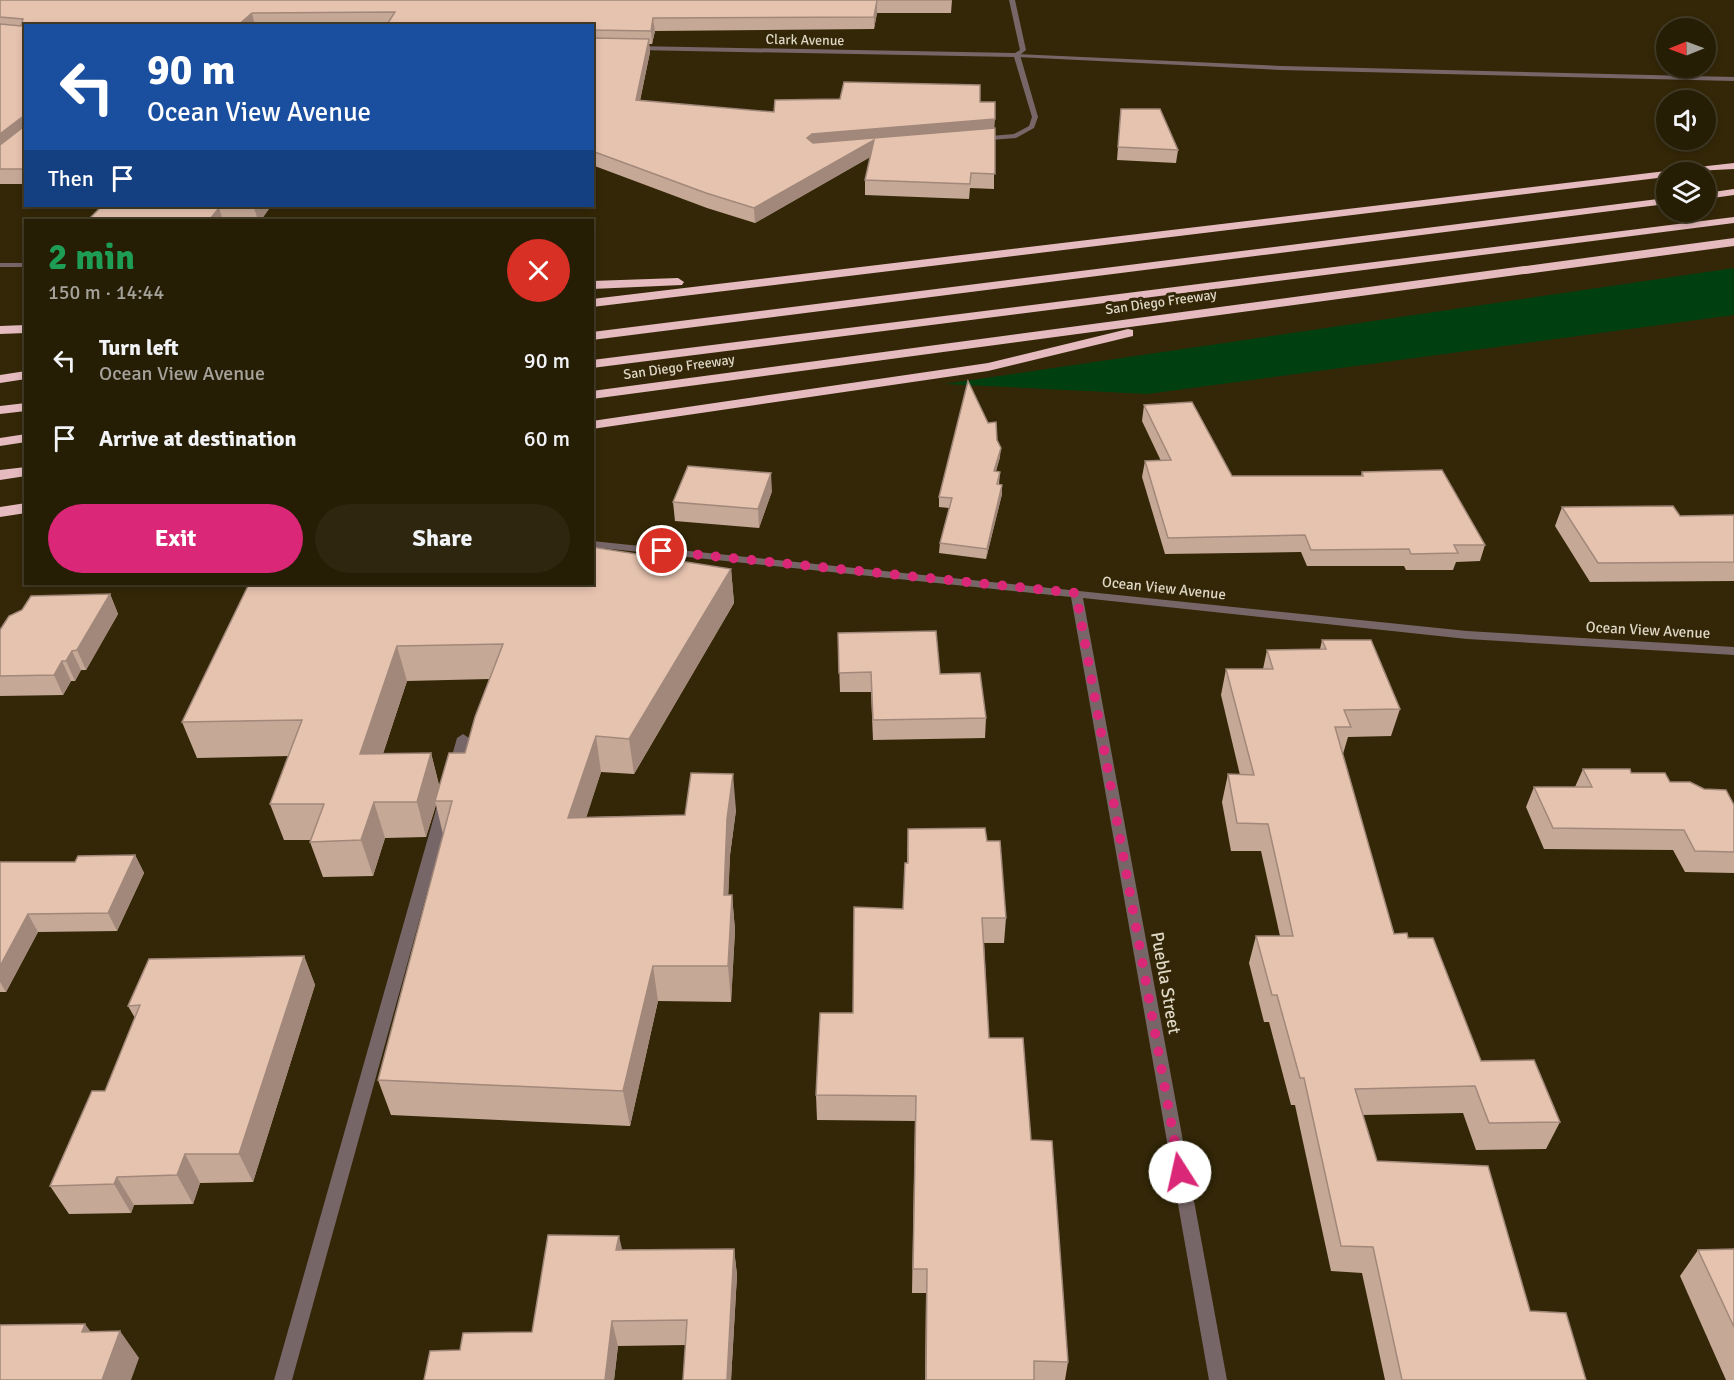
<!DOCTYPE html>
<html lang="en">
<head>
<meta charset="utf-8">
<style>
  :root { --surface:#261d05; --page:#2e260f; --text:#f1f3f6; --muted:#a4a29a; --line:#423b27; --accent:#db2777 }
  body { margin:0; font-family:Signika,sans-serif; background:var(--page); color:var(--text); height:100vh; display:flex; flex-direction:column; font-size:22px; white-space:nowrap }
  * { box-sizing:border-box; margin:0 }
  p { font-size:20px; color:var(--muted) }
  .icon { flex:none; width:33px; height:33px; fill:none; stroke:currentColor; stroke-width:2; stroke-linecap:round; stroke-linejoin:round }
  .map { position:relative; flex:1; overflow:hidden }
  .drawer { position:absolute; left:24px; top:219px; width:570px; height:366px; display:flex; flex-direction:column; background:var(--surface); border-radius:0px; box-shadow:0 3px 9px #0003,0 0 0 2px var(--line) }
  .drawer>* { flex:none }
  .top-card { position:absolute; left:24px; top:24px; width:570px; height:183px; border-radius:0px; box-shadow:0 3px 9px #0003,0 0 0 2px var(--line); background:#1a4fa0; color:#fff; overflow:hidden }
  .needle { width:39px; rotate:269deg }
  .fabs { position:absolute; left:1656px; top:18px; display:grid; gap:12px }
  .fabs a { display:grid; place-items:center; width:60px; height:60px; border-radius:50%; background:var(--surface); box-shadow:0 3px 9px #0003,0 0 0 2px var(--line); font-size:30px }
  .pin { position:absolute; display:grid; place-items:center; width:51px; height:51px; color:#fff; margin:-26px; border:3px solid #fff; border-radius:50%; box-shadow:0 2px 6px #0007 }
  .me { position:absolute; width:66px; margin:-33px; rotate:350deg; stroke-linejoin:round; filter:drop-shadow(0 0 4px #0008) }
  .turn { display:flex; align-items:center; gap:21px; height:126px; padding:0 24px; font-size:27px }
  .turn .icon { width:78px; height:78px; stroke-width:2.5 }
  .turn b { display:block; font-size:42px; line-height:51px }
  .then { display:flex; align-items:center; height:57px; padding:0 24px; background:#0003; gap:12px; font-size:22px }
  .round { display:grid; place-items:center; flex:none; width:63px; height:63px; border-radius:32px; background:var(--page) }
  .head { display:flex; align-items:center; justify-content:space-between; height:102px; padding:0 24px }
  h1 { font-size:36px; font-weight:700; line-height:45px; color:#1e9e55 }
  .action { display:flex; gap:12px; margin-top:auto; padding:12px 24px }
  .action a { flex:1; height:69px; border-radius:36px; background:var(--accent); color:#fff; font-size:24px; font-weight:700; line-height:69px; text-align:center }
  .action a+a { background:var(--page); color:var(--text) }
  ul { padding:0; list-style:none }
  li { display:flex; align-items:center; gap:18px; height:78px; padding:0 24px }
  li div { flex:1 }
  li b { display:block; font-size:22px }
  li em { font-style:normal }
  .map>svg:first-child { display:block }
  .green { fill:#004010 }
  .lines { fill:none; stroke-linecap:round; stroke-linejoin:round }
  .lane { fill:#776668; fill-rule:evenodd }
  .street { fill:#776668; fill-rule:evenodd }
  .highway { fill:#e5bbbf; fill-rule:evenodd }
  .wall { fill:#c6a896; fill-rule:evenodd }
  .shaded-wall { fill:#a1887a }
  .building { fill:#e6c3af; stroke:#a1887a; stroke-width:1.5 }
  .route { stroke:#db2777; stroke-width:10; stroke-dasharray:0 18 }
  .labels { text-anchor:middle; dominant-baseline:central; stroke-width:6; stroke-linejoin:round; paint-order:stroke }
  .far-street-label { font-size:14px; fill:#ded7c6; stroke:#332707 }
  .street-label { font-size:15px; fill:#ded7c6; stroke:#332707 }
  .near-street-label { font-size:18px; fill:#ded7c6; stroke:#332707 }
</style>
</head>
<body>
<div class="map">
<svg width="1734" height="1380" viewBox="0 0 1734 1380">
  <rect width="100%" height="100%" fill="#332707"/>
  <!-- green -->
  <polygon class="green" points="1734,268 1734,315 1147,394 945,384"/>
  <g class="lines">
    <!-- lane -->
    <g class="lane">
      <polygon points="1015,54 1281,66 1734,77 1734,81 1281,70 1017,57"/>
      <rect x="0" y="263" width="26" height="4"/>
      <polygon points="463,734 469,738 461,766 455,770 449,766 457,738"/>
      <polygon points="444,801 449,803 451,806 292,1380 274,1380 437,806 439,803"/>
    </g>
    <!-- street -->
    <g class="street">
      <polygon points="1009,0 1015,0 1026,50 1020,55 1038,117 1034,128 1016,138 978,141 975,139 978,137 1014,134 1029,126 1032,117 1014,57 635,50 632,48 635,46 1015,53 1020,50"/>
      <polygon points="592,541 1467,631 1734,647 1734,655 1467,639 1083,598 1227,1380 1209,1380 1071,597 592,547"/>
    </g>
    <!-- highway -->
    <g class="highway">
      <polygon points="1734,163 1734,169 1675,172 1680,169"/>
      <polygon points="1666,171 1670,172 1666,172 1666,177 592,307 592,299"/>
      <polygon points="1734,189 1734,195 1706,199 1706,193"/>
      <polygon points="1666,198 1666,204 592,340 592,332"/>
      <polygon points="1734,217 1734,223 592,368 592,360"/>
      <polygon points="1734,238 1734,246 592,399 592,391"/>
      <polygon points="678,278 684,282 682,285 592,289 592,281"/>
      <polygon points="26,325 26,333 0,334 0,326"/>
      <polygon points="1128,329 1133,330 1133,336 988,371 592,429 592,421 988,363"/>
      <polygon points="26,371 26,379 0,383 0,375"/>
      <polygon points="26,403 26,411 0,414 0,406"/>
      <polygon points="26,434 26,442 0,446 0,438"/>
      <polygon points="26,467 26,476 0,480 0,470"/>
      <polygon points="26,503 26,513 0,517 0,507"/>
    </g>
  </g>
  <!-- wall -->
  <g class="wall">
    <polygon points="0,0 952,0 951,13 877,13 874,29 655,31 652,44 649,44 650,52 640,101 774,112 980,102 994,128 994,189 970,188 969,199 865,195 865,180 870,157 755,223 707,208 592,165 592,26 26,26 26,184 0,184"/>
    <polygon points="1121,109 1178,150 1176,163 1117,160"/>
    <polygon points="102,206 271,206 261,220 88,220"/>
    <polygon points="1144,405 1232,476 1361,476 1362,472 1485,545 1480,561 1456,562 1453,570 1406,570 1404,566 1307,566 1301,552 1165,554 1142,477 1145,461 1161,461 1142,421"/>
    <polygon points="997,440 1000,457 996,471 1000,472 999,484 1002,485 1002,494 986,559 939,553 940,543 949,508 939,507 939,497"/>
    <polygon points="772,491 759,528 675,521 673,502"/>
    <polygon points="1562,507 1680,516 1734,515 1734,581 1590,582 1555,526"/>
    <path d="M731,569L734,603L634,774L601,772L586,817L685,815L736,810L730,855L728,895H732L735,930L731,1002L658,1001L630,1126L391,1115L378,1080L443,834L436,805L426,837L385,838L373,876L323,877L310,842L311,840H284L270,804L289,756L197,758L182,722L249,584ZM489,679L465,753L439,785L431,753L383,754L407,681Z"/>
    <polygon points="110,594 118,614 86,670 81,670 75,681 71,681 63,695 0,696 0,630"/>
    <polygon points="838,633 940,674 986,718 985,738 873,740 871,692 840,692"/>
    <polygon points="1322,640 1400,709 1391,736 1348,737 1343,754 1394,934 1408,938 1481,1061 1560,1122 1546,1149 1476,1150 1463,1113 1363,1115 1377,1161 1530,1311 1586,1380 1385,1380 1362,1273 1331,1271 1295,1105 1291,1105 1269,1022 1264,1022 1249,963 1256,936 1280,936 1261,851 1231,851 1222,802 1228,774 1240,775 1221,695 1226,669 1263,669 1267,650 1320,649"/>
    <polygon points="1583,769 1631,773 1670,782 1734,805 1734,873 1685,872 1673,850 1544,849 1526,807 1534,787 1575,787"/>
    <polygon points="908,829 987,841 1006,918 1004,943 984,943 989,1038 1031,1140 1068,1362 1065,1380 925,1380 926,1293 912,1293 915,1121 817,1120 816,1095 903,909 907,863"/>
    <polygon points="135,855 144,873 117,931 38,932 6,992 0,992 0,862 75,862"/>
    <polygon points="304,956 315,985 253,1182 200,1183 193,1204 134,1205 131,1213 69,1214 50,1186 105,1091 135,1018 128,1006"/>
    <polygon points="734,1249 737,1275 731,1380 683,1380 686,1345 618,1346 614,1380 424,1380 460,1350 532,1332 622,1250"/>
    <polygon points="1734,1249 1734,1380 1726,1380 1680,1276 1698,1250"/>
  </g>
  <!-- shaded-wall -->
  <g class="shaded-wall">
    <polygon points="877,0 877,13 874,29 874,17"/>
    <polygon points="252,13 255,26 237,26"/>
    <polygon points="653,18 655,31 652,44 651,31"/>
    <polygon points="649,39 650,52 637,114 636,100"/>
    <polygon points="21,118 26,130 0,152 0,134"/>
    <polygon points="995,119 994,133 874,155 755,223 754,208 813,149 807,138 812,134"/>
    <polygon points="256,206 271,206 261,220 258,220 254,208"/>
    <polygon points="219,208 223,220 211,220 210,219"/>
    <polygon points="1001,448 1000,457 993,481 994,471"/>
    <polygon points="771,473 772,491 759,528 758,509"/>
    <polygon points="1002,485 1002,494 986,559 987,549"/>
    <polygon points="731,569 734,603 634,774 629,739"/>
    <polygon points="110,594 118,614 86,670 77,650"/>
    <polygon points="397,646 407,681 371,789 360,754"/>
    <polygon points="72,651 81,670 75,681 66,661"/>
    <polygon points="62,661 71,681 63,695 54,675"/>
    <polygon points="596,736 601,772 575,853 568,818"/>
    <polygon points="431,753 440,789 435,801 436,805 426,837 417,802"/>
    <polygon points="733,774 736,810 730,855 727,930 724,895 727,819"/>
    <polygon points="374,802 385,838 373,876 361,840"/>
    <polygon points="135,855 144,873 117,931 108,913"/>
    <polygon points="732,895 735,930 731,1002 728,966"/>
    <polygon points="28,914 38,932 6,992 0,982 0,966"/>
    <polygon points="304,956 315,985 253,1182 239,1154"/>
    <polygon points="653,966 658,1001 630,1126 623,1091"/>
    <polygon points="185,1154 200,1183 193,1204 177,1175"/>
    <polygon points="117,1177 134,1205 131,1213 114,1184"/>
    <polygon points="619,1236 625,1262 616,1250"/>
    <polygon points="734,1249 737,1275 731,1380 727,1380"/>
    <polygon points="612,1321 618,1346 614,1380 605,1380"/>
    <polygon points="85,1324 105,1351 82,1332"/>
    <polygon points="120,1331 139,1358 131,1380 102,1380"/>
  </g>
  <!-- building -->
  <g class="building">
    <polygon points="0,0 952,0 877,0 874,17 653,18 651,31 592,30 592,26 386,26 395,12 252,13 237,26 26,26 26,169 0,169 0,145 22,128 21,118 0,134 0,24 21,26 23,19 0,17"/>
    <polygon points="592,38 649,39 636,100 774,112 775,100 840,99 844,82 980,85 980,102 995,102 995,119 812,134 807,138 813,143 995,128 995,174 971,173 970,184 865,180 874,140 754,208 706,193 592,151"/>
    <polygon points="1121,109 1160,109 1178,150 1118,147"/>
    <polygon points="102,206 256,206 254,208 219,208 210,219 88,220"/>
    <polygon points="968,381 988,423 996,422 997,440 1001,448 994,471 1000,472 997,484 1002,485 987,549 940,543 952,498 939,497"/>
    <polygon points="1192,402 1232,476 1363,476 1362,472 1442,470 1485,545 1454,545 1458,553 1411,554 1409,549 1311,550 1305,535 1168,538 1145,461 1171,460 1144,405"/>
    <polygon points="688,466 771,473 758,509 673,502"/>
    <polygon points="1673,506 1680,516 1734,515 1734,562 1598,563 1562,507"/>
    <polygon points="592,547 731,569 629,739 596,736 568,818 685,815 691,773 733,774 727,819 724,895 732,895 728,966 653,966 623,1091 378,1080 452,801 435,801 449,753 465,753 475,717 503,644 397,646 360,754 431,753 417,802 374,802 361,840 310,842 324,804 270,804 302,720 182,722 249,584 592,584"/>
    <polygon points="110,594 77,650 72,651 66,661 62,661 54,675 0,676 0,630 9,616 22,610 31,596"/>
    <polygon points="936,631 940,674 980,673 986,718 873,720 871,672 839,673 838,633"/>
    <polygon points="1322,640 1371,640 1400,709 1344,710 1351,727 1335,727 1394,934 1407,933 1408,938 1433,938 1481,1061 1534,1060 1560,1122 1489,1123 1475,1086 1355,1089 1377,1161 1488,1166 1530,1311 1566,1313 1586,1380 1402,1380 1373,1247 1341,1246 1304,1078 1300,1078 1277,995 1272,995 1256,936 1293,936 1268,824 1237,823 1228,774 1254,775 1226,669 1273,669 1267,650 1326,649"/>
    <polygon points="1583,769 1630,769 1631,773 1665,773 1670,782 1690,782 1704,789 1726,790 1734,805 1734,852 1695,851 1684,830 1553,828 1534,787 1592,787"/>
    <polygon points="985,828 987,841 1000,841 1006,918 982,918 989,1038 1023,1038 1031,1140 1052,1141 1068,1362 1034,1361 1034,1380 926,1380 927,1269 913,1269 916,1096 816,1095 820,1013 853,1013 854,907 903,909 905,863 908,863 908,829"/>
    <polygon points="135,855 108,913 28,914 0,966 0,862 75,862 78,856"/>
    <polygon points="304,956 239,1154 185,1154 177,1175 117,1177 114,1184 50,1186 92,1091 105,1091 140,1005 128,1006 149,959"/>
    <polygon points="548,1235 619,1236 616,1250 734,1249 727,1379 730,1379 729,1380 683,1380 687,1320 612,1321 605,1380 424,1380 430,1351 460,1350 463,1333 532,1332"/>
    <polygon points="1734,1249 1734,1327 1698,1250"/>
    <polygon points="85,1324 82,1332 120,1331 102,1380 0,1380 0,1325"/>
  </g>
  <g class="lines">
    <!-- route -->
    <polyline class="route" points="662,551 1076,593 1180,1172"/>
  </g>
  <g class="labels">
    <!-- far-street labels -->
    <g class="far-street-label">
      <text transform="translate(805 40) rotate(1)">Clark Avenue</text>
      <text transform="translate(1161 302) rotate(-8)">San Diego Freeway</text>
      <text transform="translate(679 367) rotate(-8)">San Diego Freeway</text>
    </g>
    <!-- street labels -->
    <g class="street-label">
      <text transform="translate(1164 588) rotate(6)">Ocean View Avenue</text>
      <text transform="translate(1648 630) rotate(3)">Ocean View Avenue</text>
    </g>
    <!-- near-street labels -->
    <g class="near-street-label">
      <text transform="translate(1166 983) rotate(80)">Puebla Street</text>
    </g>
  </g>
</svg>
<div class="fabs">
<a><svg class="needle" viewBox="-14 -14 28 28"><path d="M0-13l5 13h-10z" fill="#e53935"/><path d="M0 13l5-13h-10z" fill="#a4a29a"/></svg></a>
<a><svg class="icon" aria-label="sound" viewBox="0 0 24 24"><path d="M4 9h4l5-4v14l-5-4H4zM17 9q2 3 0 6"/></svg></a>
<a><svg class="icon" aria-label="layers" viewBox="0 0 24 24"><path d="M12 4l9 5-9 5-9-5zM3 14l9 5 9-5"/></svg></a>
</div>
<div class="pin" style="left:662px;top:551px;background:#d93025"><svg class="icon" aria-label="arrive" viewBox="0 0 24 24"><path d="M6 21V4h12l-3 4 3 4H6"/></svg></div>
<svg class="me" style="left:1180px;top:1172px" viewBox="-20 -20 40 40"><circle r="19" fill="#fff"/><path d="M0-13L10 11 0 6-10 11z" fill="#db2777"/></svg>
<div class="top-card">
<div class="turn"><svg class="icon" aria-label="left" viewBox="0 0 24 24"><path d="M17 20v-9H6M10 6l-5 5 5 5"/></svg><div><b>90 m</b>Ocean View Avenue</div></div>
<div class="then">Then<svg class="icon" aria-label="arrive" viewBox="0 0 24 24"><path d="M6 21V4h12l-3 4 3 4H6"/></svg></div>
</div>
<section class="drawer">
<div class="head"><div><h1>2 min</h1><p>150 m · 14:44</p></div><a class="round" style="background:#d93025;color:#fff"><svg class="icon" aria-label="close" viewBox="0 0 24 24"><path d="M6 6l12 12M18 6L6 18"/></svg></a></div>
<ul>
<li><svg class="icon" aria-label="left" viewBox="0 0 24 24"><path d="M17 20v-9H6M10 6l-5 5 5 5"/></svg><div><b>Turn left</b><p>Ocean View Avenue</p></div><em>90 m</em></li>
<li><svg class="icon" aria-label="arrive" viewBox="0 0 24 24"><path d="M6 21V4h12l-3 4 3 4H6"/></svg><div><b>Arrive at destination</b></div><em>60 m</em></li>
</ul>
<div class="action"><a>Exit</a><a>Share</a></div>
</section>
</div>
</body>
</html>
